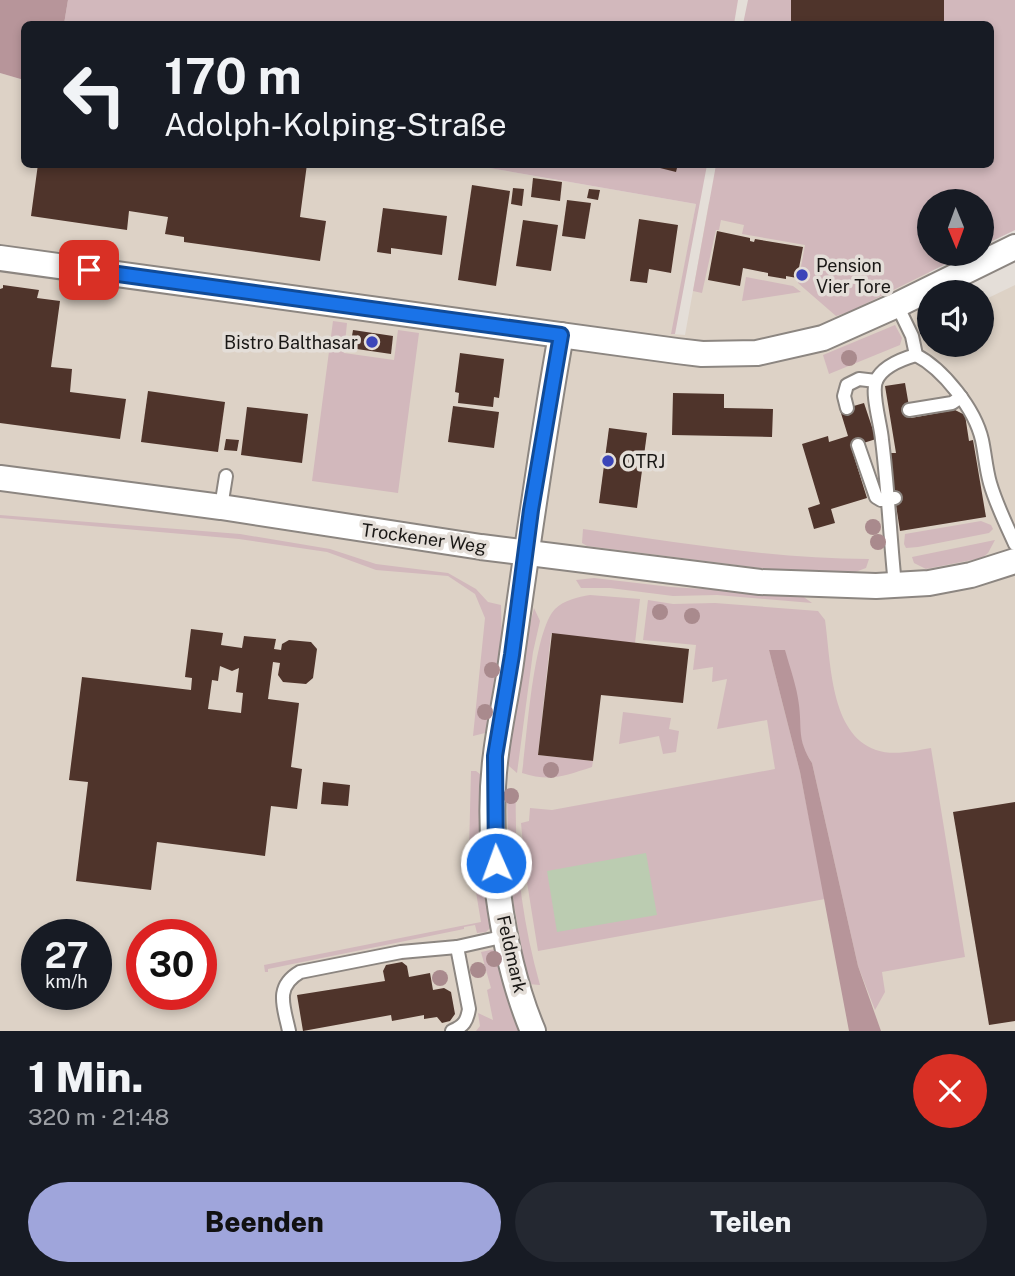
<!DOCTYPE html>
<html lang="de">
<head>
<meta charset="utf-8">
<style>
  :root { --surface:#171b24; --page:#242831; --text:#f1f3f6; --muted:#9ea1a6; --accent:#9fa5db }
  body { margin:0; font-family:"Public Sans",sans-serif; background:var(--page); color:var(--text); height:100vh; display:flex; flex-direction:column; font-size:26px; white-space:nowrap }
  * { box-sizing:border-box; margin:0 }
  p { font-size:23px; color:var(--muted) }
  .icon { flex:none; width:38px; height:38px; fill:none; stroke:currentColor; stroke-width:2; stroke-linecap:round; stroke-linejoin:round }
  .map { position:relative; height:1031px; overflow:hidden }
  .sheet { display:flex; flex-direction:column; background:var(--surface); flex:1 }
  .sheet>* { flex:none }
  .banner { position:absolute; left:21px; top:21px; width:973px; height:147px; border-radius:10px; box-shadow:0 4px 10px #0003; background:#171b24; color:var(--text); overflow:hidden }
  .needle { width:46px; rotate:179deg }
  .buttons { position:absolute; left:917px; top:189px; display:grid; gap:14px }
  .buttons a { display:grid; place-items:center; width:77px; height:77px; border-radius:50%; background:var(--surface); box-shadow:0 4px 10px #0003; font-size:35px }
  .speed { position:absolute; left:21px; top:919px; display:flex; gap:14px; font-size:35px; font-weight:700; text-align:center }
  .speed>* { display:grid; place-content:center; width:91px; height:91px; border-radius:50%; background:var(--surface); box-shadow:0 4px 10px #0003; line-height:1 }
  .speed small { font-size:18px; font-weight:400 }
  .speed .limit { border:10px solid #d22; background:#fff; color:#111 }
  .pin { position:absolute; display:grid; place-items:center; width:60px; height:60px; color:#fff; margin:-30px; border-radius:14px; box-shadow:0 4px 10px #0006 }
  .me { position:absolute; width:77px; margin:-38px; rotate:358deg; stroke-linejoin:round; filter:drop-shadow(0 0 5px #0008) }
  .turn { display:flex; align-items:center; gap:24px; height:147px; padding:0 28px; font-size:32px }
  .turn .icon { width:91px; height:91px; stroke-width:2.5 }
  .turn b { display:block; font-size:49px; line-height:60px }
  .round { display:grid; place-items:center; flex:none; width:74px; height:74px; border-radius:37px; background:var(--page) }
  .headline { display:flex; align-items:center; justify-content:space-between; height:119px; padding:0 28px }
  h1 { font-size:42px; font-weight:800; line-height:52px }
  .primary-button { display:flex; gap:14px; margin-top:auto; padding:14px 28px }
  .primary-button a { flex:1; height:80px; border-radius:42px; background:var(--accent); color:#111; font-size:28px; font-weight:800; line-height:80px; text-align:center }
  .primary-button a+a { background:var(--page); color:var(--text) }
  .map>svg:first-child { display:block }
  .built { fill:#ddd2c6; fill-rule:evenodd }
  .green { fill:#d2b8bc }
  .forest { fill:#b7959a }
  .water { fill:#bbccb1 }
  .building { fill:#4f342b; fill-rule:evenodd }
  .lines { fill:none; stroke-linecap:round; stroke-linejoin:round }
  .service-casing { stroke:#8c8681; stroke-width:16 }
  .minor-casing { stroke:#8c8681; stroke-width:28 }
  .service { stroke:#fff; stroke-width:12 }
  .minor { stroke:#fff; stroke-width:24 }
  .tree { fill:#a98a8d }
  .route-casing { stroke:#114b97; stroke-width:18 }
  .route { stroke:#1a73e8; stroke-width:12 }
  .poi-dot { fill:#3b45b9; stroke:#e4ded8; stroke-width:2.5 }
  .labels { text-anchor:middle; dominant-baseline:central; stroke-width:7; stroke-linejoin:round; paint-order:stroke }
  .poi-label { font-size:18px; fill:#191715; stroke:#e4ded8; text-anchor:start }
  .street-label { font-size:18px; fill:#191715; stroke:#e4ded8 }
</style>
</head>
<body>
<div class="map">
<svg width="1015" height="1031" viewBox="0 0 1015 1031">
  <rect width="100%" height="100%" fill="#e4ded8"/>
  <!-- built -->
  <path class="built" d="M0,73L24,80V164L472,165L696,204L672,334L685,335L709,202L921,256L939,292H929V345H982V301L1015,285V1031H0ZM37,934H96V994H37ZM142,934H201V994H142Z"/>
  <!-- green -->
  <g class="green">
    <polygon points="68,0 738,0 734,24 64,24"/>
    <polygon points="748,0 1015,0 1015,230 982,246 982,201 929,201 929,254 966,254 849,312 836,316 798,283 805,245 742,234 744,225 721,220 719,230 716,230 702,293 693,291 716,165 990,164 990,24 743,24"/>
    <polygon points="472,165 707,165 675,334 671,334 696,204"/>
    <polygon points="746,277 793,286 801,292 742,301"/>
    <polygon points="333,321 347,323 344,353 394,360 398,330 419,333 398,493 312,481"/>
    <polygon points="895,325 902,338 900,345 829,374 823,355"/>
    <polygon points="0,515 240,534 330,549 376,564 448,573 476,589 488,602 501,605 502,651 490,725 485,733 473,736 485,618 475,594 448,576 376,570 327,552 239,539 0,518"/>
    <polygon points="981,521 991,525 993,529 989,533 918,547 906,548 904,544 905,534"/>
    <path d="M583,529C678,542 773,559 869,559L866,568L850,574L799,573L587,546L582,543Z"/>
    <polygon points="995,540 988,553 982,558 926,569 914,563 912,557"/>
    <polygon points="594,578 671,587 801,595 812,603 717,595 673,596 610,588 581,588 576,580"/>
    <path d="M590,595L640,599L635,643L551,634L538,755L593,761L592,767C564,776 550,782 522,773C527,738 533,632 555,609C564,600 578,597 590,595Z"/>
    <path d="M648,600L673,604L715,603L818,611L825,620C831,662 830,734 876,750C893,756 914,751 931,748L965,957L882,972L885,992L875,1010L858,966L812,763L804,750L799,729V705L769,650L800,772L825,899L538,951L526,876L521,823L529,821L530,808L552,810L775,769L767,720L717,729L727,679L712,682L713,667L693,670L696,645L643,640Z"/>
    <polygon points="534,608 540,621 533,652 517,773 509,766 508,757 522,658"/>
    <polygon points="623,712 671,718 669,729 679,731 676,752 663,754 659,736 619,744"/>
    <polygon points="471,771 476,771 484,777 492,926 486,932 477,933 475,925 464,927 464,929 268,969 268,972 265,972 264,965 481,922 469,850"/>
    <path d="M516,790C514,856 522,921 540,985L528,984L509,877L507,795Z"/>
    <polygon points="495,949 498,950 520,1031 476,1031 480,1026 478,1013 493,1020 487,990 491,988 481,952"/>
  </g>
  <!-- forest -->
  <g class="forest">
    <polygon points="0,0 68,0 64,24 24,24 24,80 0,73"/>
    <path d="M769,650H785C790,668 797,687 799,705C802,730 797,739 812,763L858,966L881,1031H849L800,772Z"/>
  </g>
  <!-- water -->
  <polygon class="water" points="646,853 657,915 557,932 547,871"/>
  <!-- building -->
  <g class="building">
    <rect x="791" y="0" width="153" height="24"/>
    <polygon points="38,164 307,164 300,217 326,221 320,261 184,242 184,237 165,234 168,217 129,211 127,230 31,216"/>
    <polygon points="644,164 678,164 676,172"/>
    <polygon points="533,178 562,182 560,201 531,197"/>
    <polygon points="472,185 510,191 496,286 458,280"/>
    <polygon points="513,188 524,189 522,206 511,204"/>
    <polygon points="589,189 600,190 598,200 587,198"/>
    <polygon points="567,200 591,203 585,239 562,236"/>
    <polygon points="383,208 447,216 442,255 391,248 391,254 377,252"/>
    <polygon points="639,219 678,225 671,273 649,269 647,283 630,281"/>
    <polygon points="523,220 558,225 551,271 516,266"/>
    <polygon points="717,231 750,238 750,241 754,242 755,239 803,247 797,278 786,276 786,279 768,276 768,273 743,268 740,286 708,280"/>
    <polygon points="3,285 39,290 37,298 60,301 51,367 72,369 70,392 126,399 120,439 0,423 0,289 3,288"/>
    <polygon points="353,330 393,336 391,354 350,348"/>
    <polygon points="460,353 504,359 499,398 494,397 493,407 458,403 459,393 455,392"/>
    <polygon points="905,383 911,418 955,410 965,415 969,441 973,440 986,517 900,531 888,453 896,453 885,386"/>
    <polygon points="148,391 225,402 218,452 141,442"/>
    <polygon points="673,393 724,394 724,408 773,409 772,437 672,435"/>
    <polygon points="864,403 876,439 851,447 867,498 831,509 835,523 814,529 808,508 820,504 802,444 828,436 829,442 848,436 840,410"/>
    <polygon points="453,406 499,412 494,448 448,442"/>
    <polygon points="247,407 308,414 302,463 241,455"/>
    <polygon points="609,428 647,433 637,508 599,503"/>
    <polygon points="226,439 239,440 237,451 224,450"/>
    <path d="M191,629L223,633L221,645L242,648L244,636L276,639L274,649L281,650L282,644L289,640L311,642L317,649L313,678L306,684L283,682L278,675L280,663L273,662L268,699L299,703L291,767L302,769L297,809L271,806L265,856L157,842L151,890L76,881L88,782L69,780L82,677L191,690L192,678L185,677ZM220,666L232,671L239,668L236,692L243,693L241,713L208,709L212,680L218,681Z"/>
    <polygon points="552,633 689,649 683,703 601,695 593,761 538,755"/>
    <polygon points="323,782 350,785 348,806 321,804"/>
    <polygon points="1015,802 1015,1021 989,1025 953,812"/>
    <polygon points="402,962 407,966 409,977 430,973 433,990 444,988 451,992 455,1014 450,1021 442,1023 437,1017 424,1019 424,1015 392,1021 391,1015 303,1031 297,995 385,981 383,971 386,965"/>
  </g>
  <g class="lines">
    <defs>
      <g id="service">
        <path d="M897,305L912,336L916,355C943,369 975,409 982,440C985,454 986,469 990,483C996,504 1006,524 1015,544"/>
        <polyline points="847,408 844,396 847,385 859,379 876,381"/>
        <polyline points="909,410 952,403 961,397"/>
        <polyline points="858,445 876,497 881,500 895,498"/>
        <polyline points="221,507 226,476"/>
        <path d="M895,585C890,537 888,488 882,440C881,425 871,394 876,381C882,367 902,359 916,355"/>
        <path d="M289,1031C284,1007 274,987 300,972L401,952L457,947"/>
        <path d="M452,1031C464,1026 467,1021 469,1009L457,947L506,936"/>
      </g>
      <g id="minor">
        <polyline points="0,258 677,351 702,354 757,353 823,338 897,305 1015,247"/>
        <polyline points="0,478 221,507 481,547 760,582 876,586 929,583 971,575 1015,561"/>
        <path d="M533,1031C501,955 485,836 496,754C500,721 508,688 512,655C527,548 542,441 561,335"/>
      </g>
    </defs>
    <!-- service casing -->
    <use href="#service" class="service-casing"/>
    <!-- minor casing -->
    <use href="#minor" class="minor-casing"/>
    <!-- service -->
    <use href="#service" class="service"/>
    <!-- minor -->
    <use href="#minor" class="minor"/>
  </g>
  <!-- trees -->
  <g class="tree">
    <circle cx="849" cy="358" r="8"/>
    <circle cx="873" cy="527" r="8"/>
    <circle cx="878" cy="542" r="8"/>
    <circle cx="660" cy="612" r="8"/>
    <circle cx="692" cy="616" r="8"/>
    <circle cx="492" cy="670" r="8"/>
    <circle cx="485" cy="712" r="8"/>
    <circle cx="551" cy="770" r="8"/>
    <circle cx="511" cy="796" r="8"/>
    <circle cx="494" cy="959" r="8"/>
    <circle cx="478" cy="970" r="8"/>
    <circle cx="440" cy="978" r="8"/>
  </g>
  <g class="lines">
    <defs>
      <polyline id="route" points="89,270 561,335 531,510 512,655 495,756 496,863"/>
    </defs>
    <!-- route casing -->
    <use href="#route" class="route-casing"/>
    <!-- route -->
    <use href="#route" class="route"/>
  </g>
  <!-- markers -->
  <g class="poi-dot">
    <circle cx="802" cy="275" r="7"/>
    <circle cx="372" cy="342" r="7"/>
    <circle cx="608" cy="461" r="7"/>
  </g>
  <g class="labels">
    <!-- poi labels -->
    <g class="poi-label">
      <text x="816" y="265">Pension<tspan x="816" dy="21">Vier Tore</tspan></text>
      <text x="358" y="342" text-anchor="end">Bistro Balthasar</text>
      <text x="622" y="461">OTRJ</text>
    </g>
    <!-- street labels -->
    <g class="street-label">
      <text transform="translate(424 538) rotate(8)">Trockener Weg</text>
      <text transform="translate(512 954) rotate(77)">Feldmark</text>
    </g>
  </g>
</svg>
<div class="buttons">
<a><svg class="needle" viewBox="-14 -14 28 28"><path d="M0-13l5 13h-10z" fill="#e53935"/><path d="M0 13l5-13h-10z" fill="#9ea1a6"/></svg></a>
<a><svg class="icon" aria-label="sound" viewBox="0 0 24 24"><path d="M4 9h4l5-4v14l-5-4H4zM17 9q2 3 0 6"/></svg></a>
</div>
<div class="speed"><div>27<small>km/h</small></div><div class="limit">30</div></div>
<div class="pin" style="left:89px;top:270px;background:#d93025"><svg class="icon" aria-label="arrive" viewBox="0 0 24 24"><path d="M6 21V4h12l-3 4 3 4H6"/></svg></div>
<svg class="me" style="left:496px;top:863px" viewBox="-20 -20 40 40"><circle r="17" fill="#1a73e8" stroke="#fff" stroke-width="3"/><path d="M0-11L8 9 0 5-8 9z" fill="#fff"/></svg>
<div class="banner">
<div class="turn"><svg class="icon" aria-label="left" viewBox="0 0 24 24"><path d="M17 20v-9H6M10 6l-5 5 5 5"/></svg><div><b>170 m</b>Adolph-Kolping-Straße</div></div>
</div>
</div>
<section class="sheet">
<div class="headline"><div><h1>1 Min.</h1><p>320 m · 21:48</p></div><a class="round" style="background:#d93025;color:#fff"><svg class="icon" aria-label="close" viewBox="0 0 24 24"><path d="M6 6l12 12M18 6L6 18"/></svg></a></div>
<div class="primary-button"><a>Beenden</a><a>Teilen</a></div>
</section>
</body>
</html>
